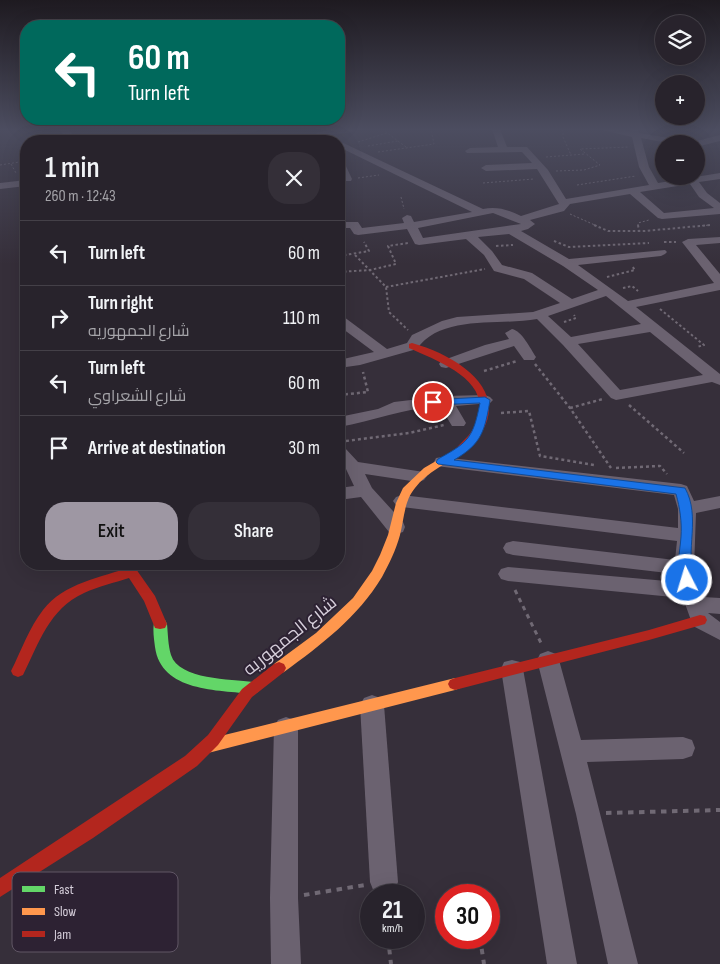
<!DOCTYPE html>
<html lang="en">
<head>
<meta charset="utf-8">
<style>
  :root { --surface:#28232c; --page:#342f38; --text:#f1f3f6; --muted:#a5a4a9; --line:#444048; --accent:#9e97a3 }
  body { margin:0; font-family:"Sofia Sans Condensed",Cairo,sans-serif; background:var(--page); color:var(--text); height:100vh; display:flex; flex-direction:column; font-size:19px; white-space:nowrap }
  * { box-sizing:border-box; margin:0 }
  p { font-size:16px; color:var(--muted) }
  .icon { flex:none; width:28px; height:28px; fill:none; stroke:currentColor; stroke-width:2; stroke-linecap:round; stroke-linejoin:round }
  .map { position:relative; flex:1; overflow:hidden }
  .details { position:absolute; left:20px; top:135px; width:325px; height:435px; display:flex; flex-direction:column; background:var(--surface); border-radius:20px; box-shadow:0 5px 20px #0002,0 0 0 1px var(--line) }
  .details>* { flex:none }
  .banner { position:absolute; left:20px; top:20px; width:325px; height:105px; border-radius:20px; box-shadow:0 5px 20px #0002,0 0 0 1px var(--line); background:#00695c; color:#fff; overflow:hidden }
  .buttons { position:absolute; left:655px; top:15px; display:grid; gap:10px }
  .buttons a { display:grid; place-items:center; width:50px; height:50px; border-radius:50%; background:var(--surface); box-shadow:0 5px 20px #0002,0 0 0 1px var(--line); font-size:25px }
  .speed { position:absolute; left:360px; top:884px; display:flex; gap:10px; font-size:25px; font-weight:700; text-align:center }
  .speed>* { display:grid; place-content:center; width:65px; height:65px; border-radius:50%; background:var(--surface); box-shadow:0 5px 20px #0002,0 0 0 1px var(--line); line-height:1 }
  .speed small { font-size:12px; font-weight:400 }
  .speed .limit { border:8px solid #d22; background:#fff; color:#111 }
  .pin { position:absolute; display:grid; place-items:center; width:42px; height:42px; color:#fff; margin:-21px; border:2px solid #fff; border-radius:50%; box-shadow:0 1px 5px #0007 }
  .me { position:absolute; width:55px; margin:-28px; rotate:355deg; stroke-linejoin:round; filter:drop-shadow(0 0 4px #0008) }
  .turn { display:flex; align-items:center; gap:18px; height:105px; padding:0 25px; font-size:22px }
  .turn .icon { width:65px; height:65px; stroke-width:2.5 }
  .turn b { display:block; font-size:35px; line-height:42px }
  .round { display:grid; place-items:center; flex:none; width:52px; height:52px; border-radius:20px; background:var(--page) }
  .overview { display:flex; align-items:center; justify-content:space-between; height:85px; padding:0 25px }
  h1 { font-size:30px; font-weight:600; line-height:38px }
  .action { display:flex; gap:10px; margin-top:auto; padding:10px 25px }
  .action a { flex:1; height:58px; border-radius:20px; background:var(--accent); color:#111; font-size:20px; font-weight:600; line-height:58px; text-align:center }
  .action a+a { background:var(--page); color:var(--text) }
  ul { padding:0; list-style:none }
  li { display:flex; align-items:center; gap:15px; height:65px; padding:0 25px; border-top:1px solid var(--line) }
  li div { flex:1 }
  li b { display:block; font-size:19px }
  li em { font-style:normal }
  .map>svg:first-child { display:block }
  .lines { fill:none; stroke-linecap:round; stroke-linejoin:round }
  .path-far4 { stroke:#706974; stroke-width:1; stroke-dasharray:2 2; stroke-linecap:butt }
  .path-far3 { stroke:#706974; stroke-width:2; stroke-dasharray:2.5 2.5; stroke-linecap:butt }
  .path-far2 { stroke:#706974; stroke-width:2.5; stroke-dasharray:3 3; stroke-linecap:butt }
  .path-far1 { stroke:#706974; stroke-width:3; stroke-dasharray:4.5 4.5; stroke-linecap:butt }
  .path { stroke:#706974; stroke-width:4; stroke-dasharray:5.5 5.5; stroke-linecap:butt }
  .street { fill:#6b6270; fill-rule:evenodd }
  .fast { fill:#63d668; fill-rule:evenodd }
  .slow { fill:#ff974d; fill-rule:evenodd }
  .jam { fill:#b3261e; fill-rule:evenodd }
  .route { fill:#1a73e8; stroke:#114b97 }
  .labels { text-anchor:middle; dominant-baseline:central; stroke-width:4; stroke-linejoin:round; paint-order:stroke }
  .near-street-label { font-size:18px; fill:#d6cfdb; stroke:#2d2233 }
  .key { fill:#2d2233; stroke:#605665; stroke-width:1 }
  .key-label { font-size:14px; fill:#d6cfdb }
</style>
</head>
<body>
<div class="map">
<svg width="720" height="964" viewBox="0 0 720 964">
  <rect width="100%" height="100%" fill="#362f3a"/>
  <g class="lines">
    <!-- path-far4 -->
    <g class="path-far4">
      <polyline points="382,129 406,147"/>
      <polyline points="563,129 563,137 571,155"/>
      <polyline points="358,142 387,133"/>
      <polyline points="368,146 398,141"/>
      <polyline points="378,152 434,144 431,129"/>
      <polyline points="546,157 585,154"/>
      <polyline points="11,164 16,173"/>
      <polyline points="0,165 26,161"/>
      <polyline points="556,171 584,170 600,165 580,149 629,147"/>
      <polyline points="358,178 379,175"/>
      <polyline points="483,183 534,179"/>
      <polyline points="577,185 636,176"/>
      <polyline points="401,197 404,209"/>
      <polyline points="570,214 597,226"/>
      <polyline points="638,226 638,223 649,220"/>
      <polyline points="698,226 710,225"/>
    </g>
    <!-- path-far3 -->
    <g class="path-far3">
      <polyline points="594,225 608,231 645,231 710,225"/>
      <polyline points="638,225 639,231"/>
      <polyline points="554,241 569,247 649,243"/>
      <polyline points="664,242 676,242"/>
      <polyline points="496,246 513,245"/>
      <polyline points="355,255 386,287 389,312 408,330"/>
      <polyline points="339,256 369,251 364,242"/>
      <polyline points="339,272 370,270 396,264 388,246 408,243"/>
      <polyline points="607,277 635,270 632,266"/>
      <polyline points="386,287 485,269"/>
      <polyline points="623,288 632,286 638,291"/>
      <polyline points="660,309 704,345 697,347"/>
      <polyline points="564,322 576,318 574,315"/>
    </g>
    <!-- path-far2 -->
    <g class="path-far2">
      <polyline points="535,364 570,408 611,468"/>
      <polyline points="484,371 517,361"/>
      <polyline points="339,395 368,392 363,372"/>
      <polyline points="629,405 684,453"/>
      <polyline points="570,408 603,399"/>
      <polyline points="501,413 529,411 540,456 594,465"/>
      <polyline points="346,441 409,433 444,425"/>
      <polyline points="616,468 660,466 667,474"/>
    </g>
    <!-- path-far1 -->
    <polyline class="path-far1" points="515,590 541,643"/>
    <!-- path -->
    <g class="path">
      <polyline points="606,813 720,810"/>
      <polyline points="304,895 365,885"/>
      <polyline points="388,938 391,964"/>
      <polyline points="480,938 484,964"/>
    </g>
    <!-- street -->
    <g class="street">
      <path d="M59,129H68L73,135C136,137 197,129 259,129L255,132L127,141H71L68,140Z"/>
      <polygon points="330,129 357,129 353,132 320,136 316,133"/>
      <path d="M492,129H500L507,147H527L548,170L566,199L649,185L639,167L632,137L598,129L630,131V129H638L639,133L693,142L720,135V141L696,147V144H673L641,138L649,167L658,183L720,173V179L699,182L707,193L720,203V214L662,219L658,218L630,194L570,204L564,211L530,220L535,224L528,229L521,231L569,259L665,250L667,252L665,254L661,256L578,265L628,301L714,283L682,242L688,239L720,237V243L696,245L720,274V290L636,307L720,374V385L712,382L616,400L611,398L563,345L537,319C501,326 441,314 417,349L360,365L339,368V360L374,352L339,326V316L344,317L387,349L407,343L412,335L442,321L457,317L533,312L560,303L524,279L494,271L484,255L466,239L419,245L415,244L407,229L358,235L354,234L350,228H339V222H358L362,228L404,223L402,218L407,215L411,216L414,222L472,212L339,147V141L483,209C497,206 509,210 521,216L559,204L537,169L486,171L481,168L486,165L532,163L522,152L467,153L465,151L470,148L498,147ZM690,184L699,197L714,208L664,213L640,192ZM493,213L521,224L423,238L418,228ZM509,234L563,266L598,290L572,299L532,273L502,265L492,251L478,237ZM606,296L641,324L571,337L548,316ZM650,332L703,375L620,390L578,344Z"/>
      <path d="M339,159L344,162L352,179L351,181H343C339,174 338,167 339,159Z"/>
      <polygon points="26,180 26,186 0,189 0,183"/>
      <path d="M512,329C522,331 530,348 536,357L534,360H524L514,346L446,368L441,367L439,364L441,361L485,345L509,339L505,333Z"/>
      <path d="M485,395L490,397L493,400L490,403L456,406L466,423L464,426H452L440,406C405,408 373,421 339,427V417L378,409L394,402L445,396Z"/>
      <polygon points="339,447 345,448 358,462 424,472 427,476 424,480 418,482 365,474 372,488 403,522 405,527 403,532 396,534 389,532 361,497 339,500 339,488 354,486 346,469 339,462"/>
      <polygon points="442,457 681,484 687,486 694,501 720,496 720,508 696,513 694,568 703,597 720,598 720,614 708,613 720,622 720,640 693,626 683,598 508,581 501,579 498,574 501,569 508,567 678,582 676,574 513,555 506,553 503,548 506,543 513,541 675,560 677,541 402,507 396,505 393,501 396,497 402,495 678,528 678,509 674,495 436,466 434,462 436,458"/>
      <polygon points="548,651 556,654 559,660 581,740 683,737 692,740 695,748 692,756 683,759 587,762 638,964 608,964 576,814 537,660 540,654"/>
      <polygon points="512,660 520,662 523,669 577,964 547,964 501,669 504,662"/>
      <polygon points="372,695 380,698 384,705 398,882 394,892 386,895 374,892 370,882 360,705 364,698"/>
      <polygon points="286,717 294,720 298,727 298,898 301,964 271,964 270,898 274,727 278,720"/>
    </g>
    <!-- fast -->
    <path class="fast" d="M160,619L165,620L167,624C168,634 168,645 171,655C179,680 231,679 253,682L258,684L260,688L258,692L253,694C218,690 161,692 155,647C154,639 152,627 155,620Z"/>
    <!-- slow -->
    <g class="slow">
      <path d="M460,447L464,448L465,450L464,452C447,463 427,472 415,488C404,501 404,520 400,535C396,550 389,564 382,577C358,617 321,645 284,672L279,674L274,672L272,668L274,664L316,633L353,598L372,571L380,555L388,535L396,503L403,488L424,468Z"/>
      <polygon points="455,678 460,680 462,684 460,688 455,690 208,753 203,751 200,746 203,741 208,739"/>
    </g>
    <!-- jam -->
    <g class="jam">
      <path d="M412,343C466,358 523,401 464,452H456L455,450C461,442 470,436 475,426C497,382 440,362 409,348V344Z"/>
      <path d="M132,567L136,569L155,596L167,624L165,628L160,629L155,628L144,601L129,578C114,583 99,586 84,593C49,609 39,643 23,675L18,677L13,675L11,671C21,651 29,628 43,610C64,583 101,577 132,567Z"/>
      <polygon points="700,615 705,616 707,620 705,624 649,640 455,690 450,688 448,684 450,680 455,678 649,630"/>
      <polygon points="279,662 284,664 286,668 284,672 252,697 218,745 197,766 93,838 0,897 0,878 185,756 208,735 242,689 274,664"/>
    </g>
  </g>
  <!-- sky -->
  <linearGradient id="sky" x2="0" y2="1"><stop stop-color="#1e1a20"/><stop offset="0.49" stop-color="#4c4d60"/><stop offset="1" stop-color="#4c4d60" stop-opacity="0"/></linearGradient>
  <rect width="720" height="264" fill="url(#sky)"/>
  <!-- route -->
  <path class="route" d="M485,397L490,400C485,430 482,444 454,460L685,488C701,517 685,550 694,580L692,583H683C675,568 680,553 681,537C682,522 680,508 676,494L438,464L436,462L438,459C469,442 473,438 480,403L433,405L428,402L430,400Z"/>
  <g class="labels">
    <!-- near-street labels -->
    <g class="near-street-label">
      <text transform="translate(290 636) rotate(-39)">شارع الجمهوريه</text>
    </g>
  </g>
  <!-- legend -->
  <rect x="12" y="872" width="166" height="80" rx="8" class="key"/>
  <rect x="22" y="886" width="23" height="6" fill="#63d668"/>
  <rect x="22" y="908" width="23" height="7" fill="#ff974d"/>
  <rect x="22" y="931" width="23" height="6" fill="#b3261e"/>
  <g class="key-label">
    <text x="54" y="894">Fast</text>
    <text x="54" y="916">Slow</text>
    <text x="54" y="939">Jam</text>
  </g>
</svg>
<div class="buttons">
<a><svg class="icon" aria-label="layers" viewBox="0 0 24 24"><path d="M12 4l9 5-9 5-9-5zM3 14l9 5 9-5"/></svg></a>
<a>+</a>
<a>−</a>
</div>
<div class="speed"><div>21<small>km/h</small></div><div class="limit">30</div></div>
<div class="pin" style="left:433px;top:402px;background:#d93025"><svg class="icon" aria-label="arrive" viewBox="0 0 24 24"><path d="M6 21V4h12l-3 4 3 4H6"/></svg></div>
<svg class="me" style="left:687px;top:580px" viewBox="-20 -20 40 40"><circle r="17" fill="#1a73e8" stroke="#fff" stroke-width="3"/><path d="M0-11L8 9 0 5-8 9z" fill="#fff"/></svg>
<div class="banner">
<div class="turn"><svg class="icon" aria-label="left" viewBox="0 0 24 24"><path d="M17 20v-9H6M10 6l-5 5 5 5"/></svg><div><b>60 m</b>Turn left</div></div>
</div>
<section class="details">
<div class="overview"><div><h1>1 min</h1><p>260 m · 12:43</p></div><a class="round"><svg class="icon" aria-label="close" viewBox="0 0 24 24"><path d="M6 6l12 12M18 6L6 18"/></svg></a></div>
<ul>
<li><svg class="icon" aria-label="left" viewBox="0 0 24 24"><path d="M17 20v-9H6M10 6l-5 5 5 5"/></svg><div><b>Turn left</b></div><em>60 m</em></li>
<li><svg class="icon" aria-label="right" viewBox="0 0 24 24"><path d="M7 20v-9h11M14 6l5 5-5 5"/></svg><div><b>Turn right</b><p>شارع الجمهوريه</p></div><em>110 m</em></li>
<li><svg class="icon" aria-label="left" viewBox="0 0 24 24"><path d="M17 20v-9H6M10 6l-5 5 5 5"/></svg><div><b>Turn left</b><p>شارع الشعراوي</p></div><em>60 m</em></li>
<li><svg class="icon" aria-label="arrive" viewBox="0 0 24 24"><path d="M6 21V4h12l-3 4 3 4H6"/></svg><div><b>Arrive at destination</b></div><em>30 m</em></li>
</ul>
<div class="action"><a>Exit</a><a>Share</a></div>
</section>
</div>
</body>
</html>
